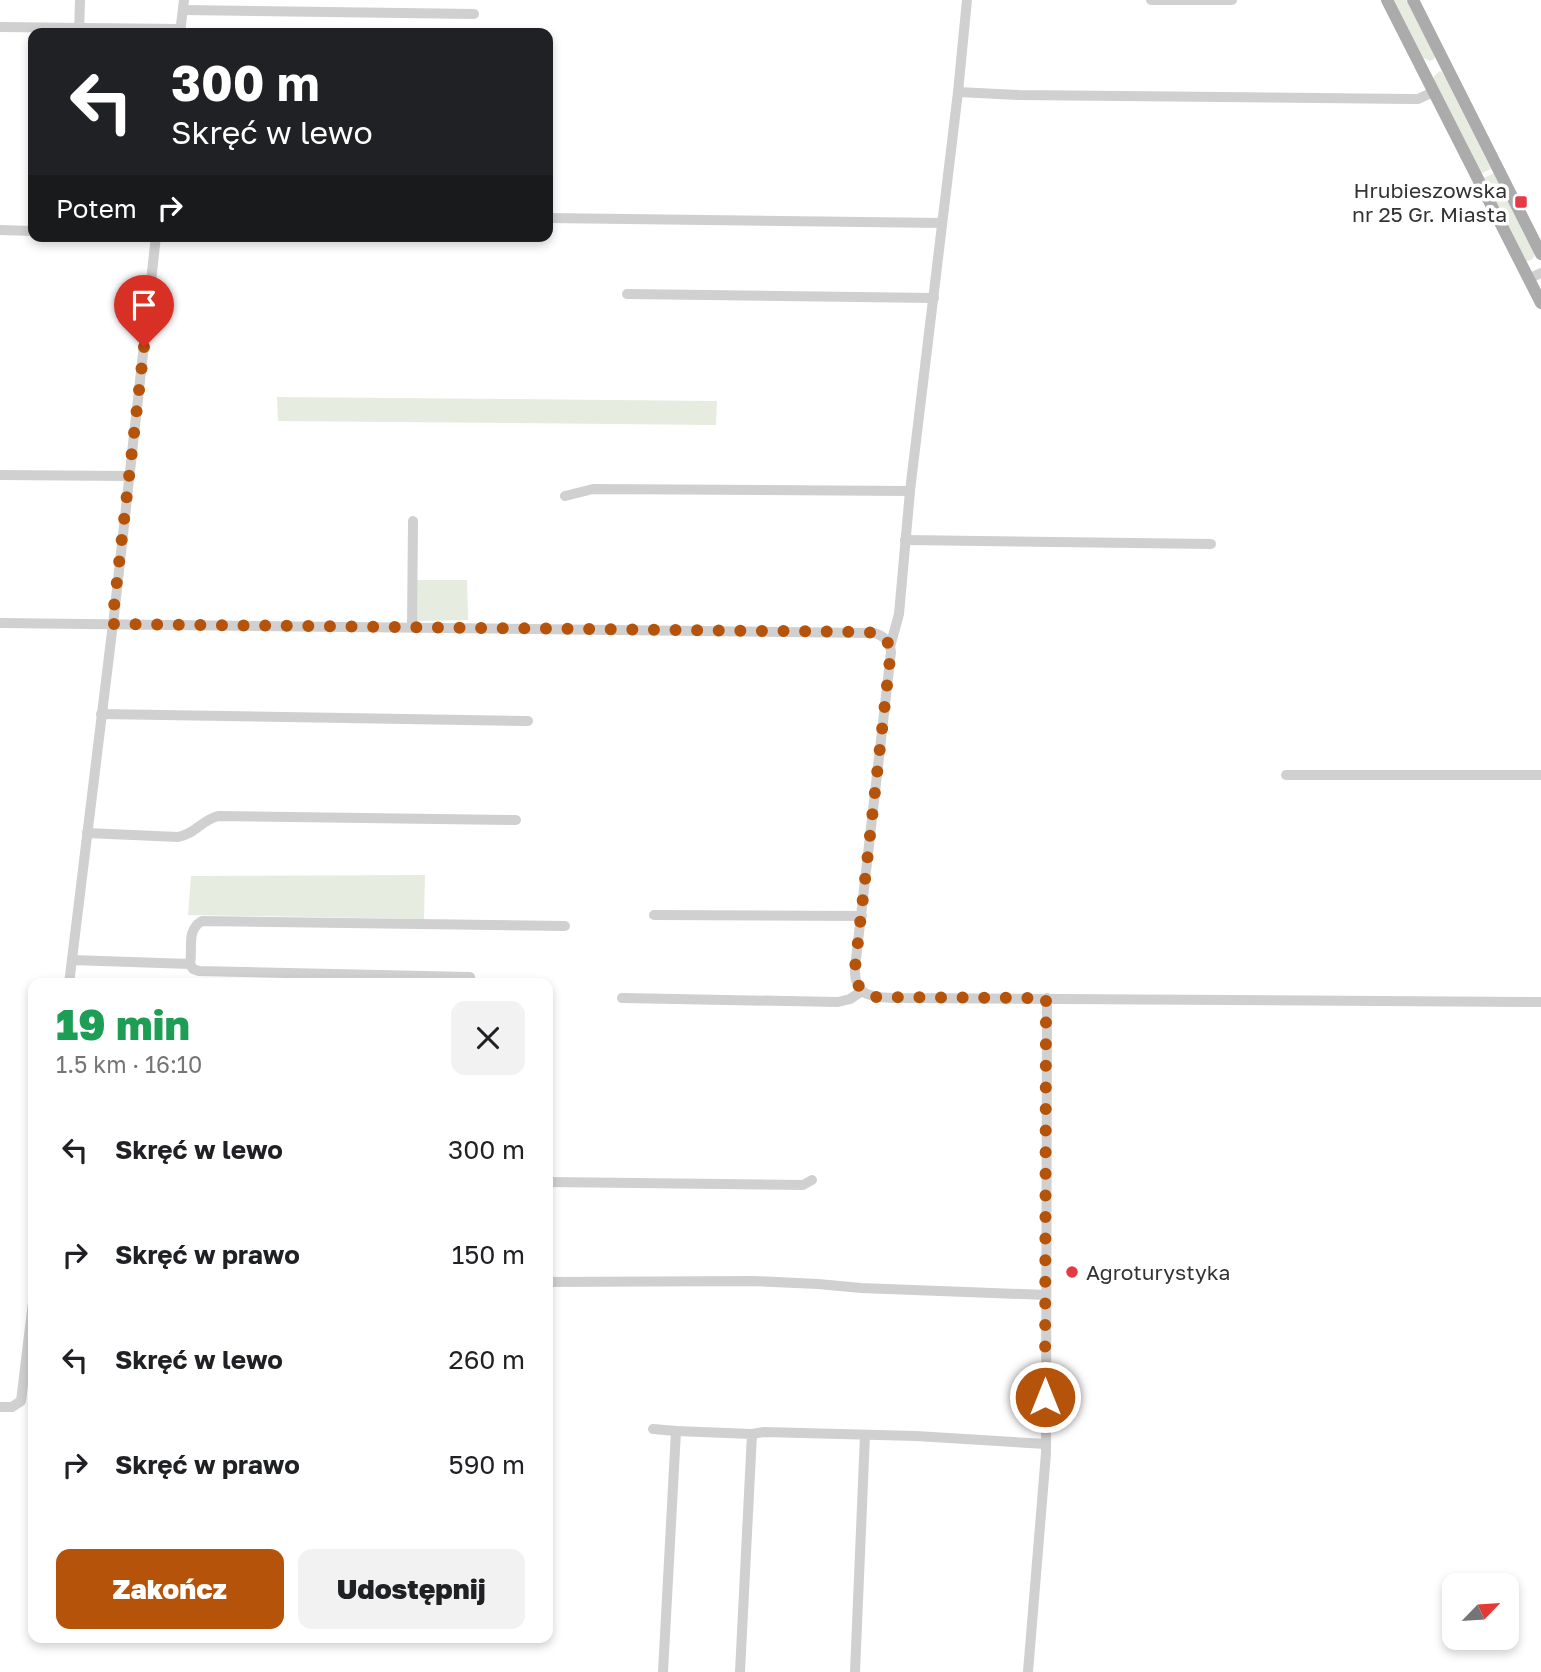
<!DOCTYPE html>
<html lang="pl">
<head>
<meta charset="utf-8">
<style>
  :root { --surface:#fff; --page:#f2f2f2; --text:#202124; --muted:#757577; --accent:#b45309 }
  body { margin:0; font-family:"Golos Text",sans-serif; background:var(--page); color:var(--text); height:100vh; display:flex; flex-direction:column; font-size:26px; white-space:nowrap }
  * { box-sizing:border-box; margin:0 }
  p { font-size:23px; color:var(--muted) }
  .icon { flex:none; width:38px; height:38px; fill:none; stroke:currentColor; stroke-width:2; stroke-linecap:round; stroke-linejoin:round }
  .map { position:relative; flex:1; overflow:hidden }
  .drawer { position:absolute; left:28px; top:978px; width:525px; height:665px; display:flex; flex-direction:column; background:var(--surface); border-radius:14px; box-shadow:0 4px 10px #0003 }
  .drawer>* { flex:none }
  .guide { position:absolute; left:28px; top:28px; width:525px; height:214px; border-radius:14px; box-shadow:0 4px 10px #0003; background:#202124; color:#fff; overflow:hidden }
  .needle { width:46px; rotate:65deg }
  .buttons { position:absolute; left:1442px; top:1573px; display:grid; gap:14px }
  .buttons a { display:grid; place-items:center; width:77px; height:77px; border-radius:14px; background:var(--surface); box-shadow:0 4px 10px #0003; font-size:35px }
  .pin { position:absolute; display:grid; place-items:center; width:60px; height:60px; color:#fff; margin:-72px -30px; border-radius:50% 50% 50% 0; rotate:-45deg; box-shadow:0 0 7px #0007 }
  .pin .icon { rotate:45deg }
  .me { position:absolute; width:77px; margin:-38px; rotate:0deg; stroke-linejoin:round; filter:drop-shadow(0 0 5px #0008) }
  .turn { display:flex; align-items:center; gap:24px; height:147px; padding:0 28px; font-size:32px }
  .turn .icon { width:91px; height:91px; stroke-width:2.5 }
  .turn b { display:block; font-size:49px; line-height:60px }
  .then { display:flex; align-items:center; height:66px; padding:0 28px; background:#0003; gap:14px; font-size:26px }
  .round { display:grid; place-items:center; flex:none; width:74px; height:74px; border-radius:14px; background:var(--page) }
  .head { display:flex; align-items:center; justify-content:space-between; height:119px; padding:0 28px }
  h1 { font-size:42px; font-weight:800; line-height:52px; color:#1e9e55 }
  .action { display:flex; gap:14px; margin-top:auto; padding:14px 28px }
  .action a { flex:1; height:80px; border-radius:14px; background:var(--accent); color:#fff; font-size:28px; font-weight:800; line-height:80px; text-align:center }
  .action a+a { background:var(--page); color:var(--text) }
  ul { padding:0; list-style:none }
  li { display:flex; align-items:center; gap:21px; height:105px; padding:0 28px }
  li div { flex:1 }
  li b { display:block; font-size:26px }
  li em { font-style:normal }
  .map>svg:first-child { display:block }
  .green { fill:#e6ecdf }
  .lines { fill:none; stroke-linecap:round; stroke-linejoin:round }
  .minor { stroke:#d0d0d0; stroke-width:10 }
  .major { stroke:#ababab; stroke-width:12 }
  .route { stroke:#b45309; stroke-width:12; stroke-dasharray:0 21.6 }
  .poi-dot { fill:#e63946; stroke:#fff; stroke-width:2.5 }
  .labels { text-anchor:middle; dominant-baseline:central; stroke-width:7; stroke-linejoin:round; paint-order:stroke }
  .poi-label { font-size:21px; fill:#333; stroke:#fff; text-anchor:end }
</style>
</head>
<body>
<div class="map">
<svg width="1541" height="1672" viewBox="0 0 1541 1672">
  <rect width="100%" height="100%" fill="#fff"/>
  <!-- green -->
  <g class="green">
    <polygon points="1392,0 1406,0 1435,56 1434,59 1430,61 1421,57"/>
    <polygon points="1440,71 1443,73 1491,169 1480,174 1432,80 1435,75"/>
    <polygon points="1494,173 1534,253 1534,257 1531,260 1526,261 1482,179"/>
    <polygon points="277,397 717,401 716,425 278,421"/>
    <polygon points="415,580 467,580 468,620 415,621"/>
    <polygon points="425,875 424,919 188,915 191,876"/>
  </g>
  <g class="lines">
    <!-- minor -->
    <g class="minor">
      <polyline points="1151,0 1232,0"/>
      <polyline points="183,10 474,14"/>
      <polyline points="0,27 180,29"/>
      <polyline points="79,33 80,0"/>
      <polyline points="180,33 184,0"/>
      <polyline points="958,92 1019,95 1411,99 1418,99 1433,92"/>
      <polyline points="548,218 942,223"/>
      <polyline points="0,230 33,231"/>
      <polyline points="1528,279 1541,273"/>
      <polyline points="627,294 934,298"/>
      <polyline points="0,475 129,476"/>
      <polyline points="565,496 593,489 910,491"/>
      <polyline points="905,540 1211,544"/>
      <path d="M0,623L874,633C884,636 890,641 891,652L855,968C854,995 869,997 892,998L1541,1002"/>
      <polyline points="412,627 413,521"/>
      <polyline points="890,647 899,614 910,491 958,92 967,0"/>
      <polyline points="101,714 528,721"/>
      <polyline points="1286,775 1541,775"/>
      <path d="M87,833L178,837C195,834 202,820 218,816L516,820"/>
      <polyline points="654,915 862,916"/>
      <path d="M72,960L190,964C193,948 186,930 202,921L565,926"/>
      <polyline points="190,964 193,969 199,971 470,977"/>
      <polyline points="69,984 115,607 156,236"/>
      <polyline points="622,998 838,1002 850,999 862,991"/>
      <polyline points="548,1182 803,1185 812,1180"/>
      <polyline points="548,1282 754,1281 818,1284 861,1288 1046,1295"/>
      <polyline points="0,1407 12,1407 21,1401 33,1302"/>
      <polyline points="653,1429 676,1431"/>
      <polyline points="752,1434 764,1432 916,1436 1046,1444"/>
      <polyline points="663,1672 676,1431 752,1434 740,1672"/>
      <polyline points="855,1672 865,1435"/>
      <polyline points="1028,1672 1046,1453 1047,998"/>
    </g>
    <!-- major -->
    <g class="major">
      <polyline points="1387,0 1541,303"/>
      <polyline points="1413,0 1541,254"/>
    </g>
  </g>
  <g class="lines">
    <!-- route -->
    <path class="route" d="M144,347L112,624L867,632C885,634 891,641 890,659L855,968C855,983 860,994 876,997L1046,998L1045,1397"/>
  </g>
  <!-- markers -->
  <g class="poi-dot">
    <rect x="1514" y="195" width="14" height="14" rx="3.5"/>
    <circle cx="1072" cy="1272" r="7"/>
  </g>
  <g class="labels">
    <!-- poi labels -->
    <g class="poi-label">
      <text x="1507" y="190">Hrubieszowska<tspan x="1507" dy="24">nr 25 Gr. Miasta</tspan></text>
      <text x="1086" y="1272" text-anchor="start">Agroturystyka</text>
    </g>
  </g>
</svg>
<div class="buttons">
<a><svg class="needle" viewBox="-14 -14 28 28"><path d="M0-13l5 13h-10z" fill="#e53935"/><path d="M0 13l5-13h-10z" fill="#757577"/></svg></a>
</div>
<div class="pin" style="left:144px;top:347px;background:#d93025"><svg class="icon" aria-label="arrive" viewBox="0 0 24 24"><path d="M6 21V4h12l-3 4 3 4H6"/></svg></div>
<svg class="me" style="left:1045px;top:1397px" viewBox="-20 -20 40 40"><circle r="17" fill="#b45309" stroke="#fff" stroke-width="3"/><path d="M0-11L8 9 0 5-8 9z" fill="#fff"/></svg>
<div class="guide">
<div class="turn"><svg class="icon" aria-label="left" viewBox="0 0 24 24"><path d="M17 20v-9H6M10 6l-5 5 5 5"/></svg><div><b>300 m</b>Skręć w lewo</div></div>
<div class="then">Potem<svg class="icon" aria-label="right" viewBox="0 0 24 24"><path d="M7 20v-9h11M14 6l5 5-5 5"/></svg></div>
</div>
<section class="drawer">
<div class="head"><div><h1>19 min</h1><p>1.5 km · 16:10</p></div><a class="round"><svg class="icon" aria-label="close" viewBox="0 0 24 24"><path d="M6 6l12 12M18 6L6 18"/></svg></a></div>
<ul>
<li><svg class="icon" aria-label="left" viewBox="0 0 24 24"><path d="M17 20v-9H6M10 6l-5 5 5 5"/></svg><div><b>Skręć w lewo</b></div><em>300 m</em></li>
<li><svg class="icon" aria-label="right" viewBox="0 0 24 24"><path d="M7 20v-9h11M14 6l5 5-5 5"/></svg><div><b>Skręć w prawo</b></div><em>150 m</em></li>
<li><svg class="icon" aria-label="left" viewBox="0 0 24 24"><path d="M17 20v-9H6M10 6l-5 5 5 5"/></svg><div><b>Skręć w lewo</b></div><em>260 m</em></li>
<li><svg class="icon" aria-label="right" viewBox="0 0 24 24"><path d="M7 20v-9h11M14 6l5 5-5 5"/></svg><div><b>Skręć w prawo</b></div><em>590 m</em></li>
</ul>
<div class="action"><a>Zakończ</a><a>Udostępnij</a></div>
</section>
</div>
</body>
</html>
